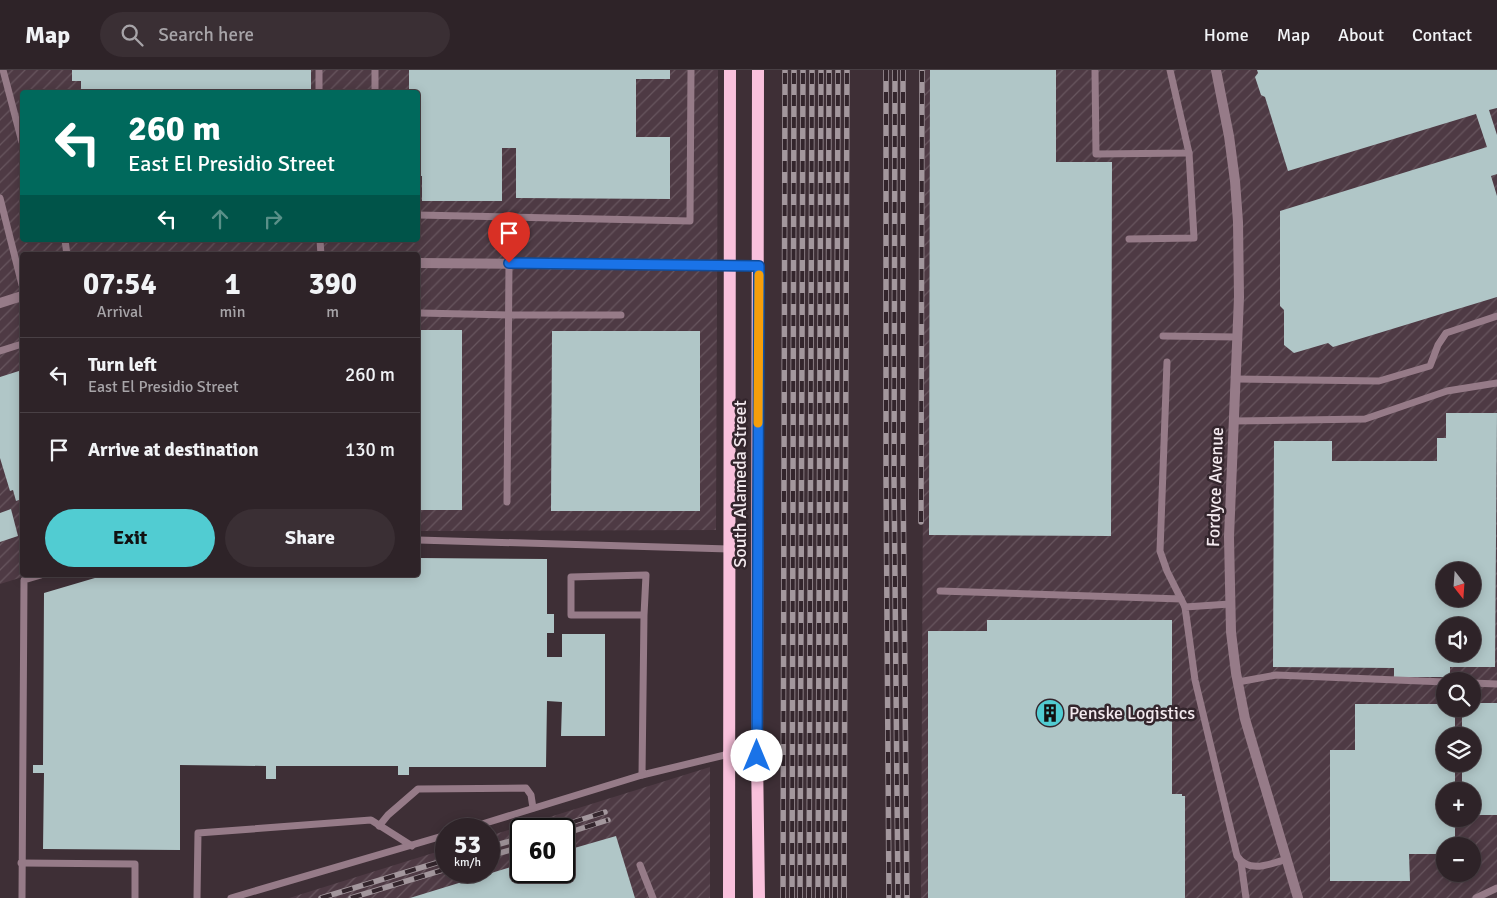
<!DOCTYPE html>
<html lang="en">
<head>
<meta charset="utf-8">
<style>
  :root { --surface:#2e2328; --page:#3a2f34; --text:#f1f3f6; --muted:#a7a4a8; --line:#494045; --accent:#51ccd2 }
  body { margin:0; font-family:Signika,sans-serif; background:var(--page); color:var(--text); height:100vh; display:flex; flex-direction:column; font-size:19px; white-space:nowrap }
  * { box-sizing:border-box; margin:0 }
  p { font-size:16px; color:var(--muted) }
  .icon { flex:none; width:28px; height:28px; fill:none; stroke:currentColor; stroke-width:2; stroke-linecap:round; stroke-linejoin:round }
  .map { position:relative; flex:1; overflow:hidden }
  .side { position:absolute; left:20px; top:182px; width:400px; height:325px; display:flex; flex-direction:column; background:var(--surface); border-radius:5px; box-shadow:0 2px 12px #0003,0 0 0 1px var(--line) }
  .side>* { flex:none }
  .guide { position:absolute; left:20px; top:20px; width:400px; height:152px; border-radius:5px; box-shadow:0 2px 12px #0003,0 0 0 1px var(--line); background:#00695c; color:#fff; overflow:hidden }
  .needle { width:32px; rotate:163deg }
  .fabs { position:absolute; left:1436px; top:492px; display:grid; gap:10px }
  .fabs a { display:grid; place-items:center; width:45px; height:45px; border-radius:50%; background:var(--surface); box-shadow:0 2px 12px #0003,0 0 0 1px var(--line); font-size:25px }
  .speed { position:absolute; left:435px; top:748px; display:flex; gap:10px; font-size:25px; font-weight:700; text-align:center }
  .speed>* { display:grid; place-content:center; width:65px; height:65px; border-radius:50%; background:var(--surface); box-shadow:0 2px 12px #0003,0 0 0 1px var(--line); line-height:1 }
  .speed small { font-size:12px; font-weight:400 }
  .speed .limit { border:2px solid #111; border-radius:8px; background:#fff; color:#111 }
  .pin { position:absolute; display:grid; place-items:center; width:42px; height:42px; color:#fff; margin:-51px -21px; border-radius:50% 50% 50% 0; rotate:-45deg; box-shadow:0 0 5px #0007 }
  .pin .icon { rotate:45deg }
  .me { position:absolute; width:55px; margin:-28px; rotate:0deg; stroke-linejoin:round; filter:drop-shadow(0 0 4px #0008) }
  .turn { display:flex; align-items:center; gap:18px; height:105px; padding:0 25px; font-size:22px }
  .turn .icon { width:65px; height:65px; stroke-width:2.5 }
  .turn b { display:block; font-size:35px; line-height:42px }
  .lanes { display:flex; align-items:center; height:48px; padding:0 25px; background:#0003; justify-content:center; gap:25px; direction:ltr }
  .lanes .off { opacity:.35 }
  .eta { display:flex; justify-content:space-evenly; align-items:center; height:85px; text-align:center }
  .eta b { font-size:30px; font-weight:800; line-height:35px }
  .primary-button { display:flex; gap:10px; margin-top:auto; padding:10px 25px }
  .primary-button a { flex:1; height:58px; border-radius:30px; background:var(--accent); color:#111; font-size:20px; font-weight:800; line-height:58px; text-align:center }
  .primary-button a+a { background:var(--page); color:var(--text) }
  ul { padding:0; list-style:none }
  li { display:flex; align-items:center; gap:15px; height:75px; padding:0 25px; border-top:1px solid var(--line) }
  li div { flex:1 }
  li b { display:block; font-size:19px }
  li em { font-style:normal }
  header { display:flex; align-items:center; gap:30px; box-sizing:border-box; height:70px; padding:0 25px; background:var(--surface); border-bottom:1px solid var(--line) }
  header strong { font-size:24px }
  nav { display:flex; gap:28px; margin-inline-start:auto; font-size:18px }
  .search { width:350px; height:45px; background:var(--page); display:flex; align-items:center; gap:12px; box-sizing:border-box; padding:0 18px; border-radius:28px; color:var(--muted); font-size:19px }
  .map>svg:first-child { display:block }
  .industrial { fill:url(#industrial-furrows); fill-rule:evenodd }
  .building { fill:#b0c6c7; fill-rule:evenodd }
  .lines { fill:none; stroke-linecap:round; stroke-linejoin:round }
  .service { stroke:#967b88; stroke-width:7 }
  .minor { stroke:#967b88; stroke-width:10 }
  .tertiary { stroke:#967b88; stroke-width:10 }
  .primary { stroke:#f9c1dc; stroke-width:12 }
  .rail-casing { stroke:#a3979d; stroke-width:5.5 }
  .rail { stroke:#33252c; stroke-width:4; stroke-dasharray:11; stroke-linecap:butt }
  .route-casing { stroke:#114b97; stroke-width:12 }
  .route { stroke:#1a73e8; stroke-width:9 }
  .slow { stroke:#f59e0b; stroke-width:9 }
  .labels { text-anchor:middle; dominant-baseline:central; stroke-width:5; stroke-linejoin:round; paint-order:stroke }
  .street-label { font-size:18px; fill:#f3e9ee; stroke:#33252c }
  .poi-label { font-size:18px; fill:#f3e9ee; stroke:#33252c; text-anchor:start }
</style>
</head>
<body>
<header>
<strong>Map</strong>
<div class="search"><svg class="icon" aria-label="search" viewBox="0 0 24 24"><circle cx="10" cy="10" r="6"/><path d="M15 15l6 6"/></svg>Search here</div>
<nav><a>Home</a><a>Map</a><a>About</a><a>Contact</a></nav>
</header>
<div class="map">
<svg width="1497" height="828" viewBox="0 0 1497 828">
  <defs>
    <pattern id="industrial-furrows" width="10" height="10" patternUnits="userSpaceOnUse" patternTransform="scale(1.25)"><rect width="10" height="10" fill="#4e3a44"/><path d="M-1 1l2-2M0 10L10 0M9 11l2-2" fill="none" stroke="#68565f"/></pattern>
  </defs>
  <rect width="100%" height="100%" fill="#3e2f36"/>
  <!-- industrial -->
  <g class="industrial">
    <path d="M0,0H718L716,460L418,461V185H22V505H29L0,514ZM22,22H418V170H22Z"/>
    <path d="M925,0H1497V828H921ZM1445,501H1472V529H1445ZM1445,556H1472V584H1445ZM1445,611H1472V639H1445ZM1445,666H1472V694H1445ZM1445,721H1472V749H1445ZM1445,776H1472V804H1445Z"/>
    <path d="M710,697V828H289L446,779V801H489V766ZM521,759H564V801H521Z"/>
  </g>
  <!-- building -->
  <g class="building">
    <polygon points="72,0 311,0 311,22 81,22 81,11 72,11"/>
    <polygon points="409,0 670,0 670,9 636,9 636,67 670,67 670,129 516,128 516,78 502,78 502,131 422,131 422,106 418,106 418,22 409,22"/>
    <polygon points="930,0 1056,0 1056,92 1112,92 1111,466 929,465"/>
    <polygon points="1257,0 1497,0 1497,38 1489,40 1497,65 1497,104 1491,106 1497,126 1497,227 1333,277 1328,273 1294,283 1284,275 1284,240 1280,236 1280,141 1487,77 1476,44 1288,101 1265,27 1261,25 1255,7 1258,3"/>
    <rect x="418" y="260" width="44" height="180"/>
    <polygon points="552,261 700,261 700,441 551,441"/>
    <polygon points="22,300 22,418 19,419 22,429 16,431 13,420 10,421 0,388 0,307"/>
    <path d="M1446,343H1497L1495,597H1450V607H1394V598L1273,597L1274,371H1332V391H1437V368H1446ZM1445,501H1472V529H1445ZM1445,556H1472V584H1445Z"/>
    <polygon points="11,439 18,466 0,472 0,443"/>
    <polygon points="418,488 547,489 547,544 554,544 554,563 547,563 547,587 562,587 562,564 605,564 605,666 561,666 562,632 547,631 546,697 409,697 409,705 398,705 398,696 276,696 276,709 266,709 266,696 180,695 180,780 43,779 44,703 33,703 33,695 43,695 44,523 105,505 418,505"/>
    <polygon points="987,550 1172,550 1172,724 1182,724 1182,726 1185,726 1185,828 928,828 928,561 987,561"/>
    <polygon points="1472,633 1497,633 1497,745 1472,745 1472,721 1462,721 1462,694 1472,694 1472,666 1462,666 1462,639 1472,639"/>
    <polygon points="1355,634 1445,634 1445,639 1455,639 1455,666 1445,666 1445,694 1455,694 1455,721 1445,721 1445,749 1455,749 1455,776 1445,776 1445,784 1409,784 1410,811 1330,811 1330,680 1355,680"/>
    <polygon points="616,766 635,828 410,828 521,794 521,801 564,801 564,781"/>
  </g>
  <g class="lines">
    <!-- service -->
    <g class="service">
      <polyline points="3,0 22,72"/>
      <polyline points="319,0 319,22"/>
      <polyline points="375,0 375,22"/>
      <polyline points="1095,0 1096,84 1189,83 1170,0"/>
      <polyline points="0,128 22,215"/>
      <polyline points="418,145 690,151 691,0"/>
      <polyline points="1129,169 1194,168 1189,83"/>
      <polyline points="65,170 67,185"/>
      <polyline points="320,170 321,185"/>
      <polyline points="420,243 509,245 621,245"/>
      <polyline points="1163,266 1237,267"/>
      <polyline points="0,281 22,274"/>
      <polyline points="1167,292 1160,481 1167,501 1185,537"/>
      <polyline points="1236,309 1379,311 1430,296 1438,275 1446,263 1497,246"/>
      <polyline points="1234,351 1365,349 1447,321 1497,313"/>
      <polyline points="507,432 509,193"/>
      <polyline points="418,470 729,479"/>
      <polyline points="940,521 1181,529"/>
      <path d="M1230,534L1185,537L1195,610L1237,786C1249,804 1270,794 1287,789"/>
      <polyline points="644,545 646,505 571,507 571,545 644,545 642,705 729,684"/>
      <polyline points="1238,612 1276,605 1445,612"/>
      <polyline points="1472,613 1497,614"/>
      <polyline points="379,756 388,745 418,719 526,718 531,725 533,738"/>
      <polyline points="466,759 642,705"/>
      <polyline points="1241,792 1246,828"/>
      <polyline points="21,793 135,794 135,828"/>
      <polyline points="640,795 653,828"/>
      <polyline points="22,828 24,510 41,505"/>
      <polyline points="197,828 198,763 371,750 412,776"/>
      <polyline points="231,828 446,765"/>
      <polyline points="1476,828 1497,818"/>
    </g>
    <!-- minor -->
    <g class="minor">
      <polyline points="418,193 759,196"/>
      <polyline points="0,233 22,226"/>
    </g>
    <!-- tertiary -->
    <polyline class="tertiary" points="1216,0 1229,66 1235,111 1238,152 1239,227 1229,467 1231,562 1236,603 1245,649 1298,828"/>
    <!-- primary -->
    <g class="primary">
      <polyline points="758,0 757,686 759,828"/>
      <polyline points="729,684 757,686"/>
      <polyline points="729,828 730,0"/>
    </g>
    <defs>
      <g id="rail">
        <polyline points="886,0 886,406 889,828"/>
        <polyline points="895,0 894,407 898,828"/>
        <polyline points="903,0 903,407 907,828"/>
        <polyline points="921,452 922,0"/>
        <polyline points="551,759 605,742"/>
        <polyline points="564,764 608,750"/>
        <polyline points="489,777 521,768"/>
        <polyline points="489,786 521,777"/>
        <polyline points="321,828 446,790"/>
        <polyline points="351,828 446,799"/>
        <polyline points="783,828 785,0"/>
        <polyline points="792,828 794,0"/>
        <polyline points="800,828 803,0"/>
        <polyline points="809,828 812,0"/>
        <polyline points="818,828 821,0"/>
        <polyline points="827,828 829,0"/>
        <polyline points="835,828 838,0"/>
        <polyline points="844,828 847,0"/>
      </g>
    </defs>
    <!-- rail casing -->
    <use href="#rail" class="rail-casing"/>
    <!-- rail -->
    <use href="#rail" class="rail"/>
  </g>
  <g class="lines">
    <defs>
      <polyline id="route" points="509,193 759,196 757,686"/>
    </defs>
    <!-- route casing -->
    <use href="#route" class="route-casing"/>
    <!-- route -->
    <use href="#route" class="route"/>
    <!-- slow -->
    <polyline class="slow" points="758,353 759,205"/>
  </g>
  <!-- icons -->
  <defs>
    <symbol id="building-disc" viewBox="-11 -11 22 22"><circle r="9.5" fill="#51ccd2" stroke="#33252c"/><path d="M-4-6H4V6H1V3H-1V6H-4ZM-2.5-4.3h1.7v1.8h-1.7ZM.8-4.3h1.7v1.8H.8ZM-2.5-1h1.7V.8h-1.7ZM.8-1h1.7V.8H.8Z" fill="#111"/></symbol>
  </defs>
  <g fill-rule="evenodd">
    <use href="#building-disc" x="1034" y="627" width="32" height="32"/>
  </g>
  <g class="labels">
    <!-- street labels -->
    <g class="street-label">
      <text transform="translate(740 414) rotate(-90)">South Alameda Street</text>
      <text transform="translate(1215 417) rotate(-88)">Fordyce Avenue</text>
    </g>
    <!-- poi labels -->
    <g class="poi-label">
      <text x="1069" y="643">Penske Logistics</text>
    </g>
  </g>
</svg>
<div class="fabs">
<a><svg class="needle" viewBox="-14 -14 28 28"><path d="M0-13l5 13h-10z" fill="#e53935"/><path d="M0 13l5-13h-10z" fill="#a7a4a8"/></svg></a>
<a><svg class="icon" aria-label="sound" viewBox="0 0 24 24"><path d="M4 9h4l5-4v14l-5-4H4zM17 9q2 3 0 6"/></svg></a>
<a><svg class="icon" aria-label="search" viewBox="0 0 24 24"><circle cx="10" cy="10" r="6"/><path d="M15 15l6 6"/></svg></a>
<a><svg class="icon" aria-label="layers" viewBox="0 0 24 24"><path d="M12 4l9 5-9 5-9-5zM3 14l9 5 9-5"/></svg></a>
<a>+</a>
<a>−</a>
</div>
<div class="speed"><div>53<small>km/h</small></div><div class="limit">60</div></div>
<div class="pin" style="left:509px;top:193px;background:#d93025"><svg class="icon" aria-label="arrive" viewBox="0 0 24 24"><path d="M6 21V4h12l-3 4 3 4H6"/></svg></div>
<svg class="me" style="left:757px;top:686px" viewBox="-20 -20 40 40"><circle r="19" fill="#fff"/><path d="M0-13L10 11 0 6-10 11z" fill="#1a73e8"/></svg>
<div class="guide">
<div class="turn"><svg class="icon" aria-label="left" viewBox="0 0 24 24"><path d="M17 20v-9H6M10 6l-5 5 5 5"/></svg><div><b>260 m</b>East El Presidio Street</div></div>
<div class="lanes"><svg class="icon" aria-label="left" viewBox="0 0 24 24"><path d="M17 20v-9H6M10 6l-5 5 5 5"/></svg><svg class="icon off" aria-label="ahead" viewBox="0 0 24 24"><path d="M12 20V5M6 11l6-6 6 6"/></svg><svg class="icon off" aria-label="right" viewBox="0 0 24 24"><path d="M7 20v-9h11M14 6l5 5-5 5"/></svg></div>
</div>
<section class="side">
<div class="eta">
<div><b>07:54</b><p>Arrival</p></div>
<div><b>1</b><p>min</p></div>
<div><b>390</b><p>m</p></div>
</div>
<ul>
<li><svg class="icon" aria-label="left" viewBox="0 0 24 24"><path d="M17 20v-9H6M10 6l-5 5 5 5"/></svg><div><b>Turn left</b><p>East El Presidio Street</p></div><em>260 m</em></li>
<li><svg class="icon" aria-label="arrive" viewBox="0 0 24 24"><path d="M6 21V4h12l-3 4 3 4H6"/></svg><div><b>Arrive at destination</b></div><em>130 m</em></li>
</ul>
<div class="primary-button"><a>Exit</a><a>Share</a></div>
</section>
</div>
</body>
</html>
